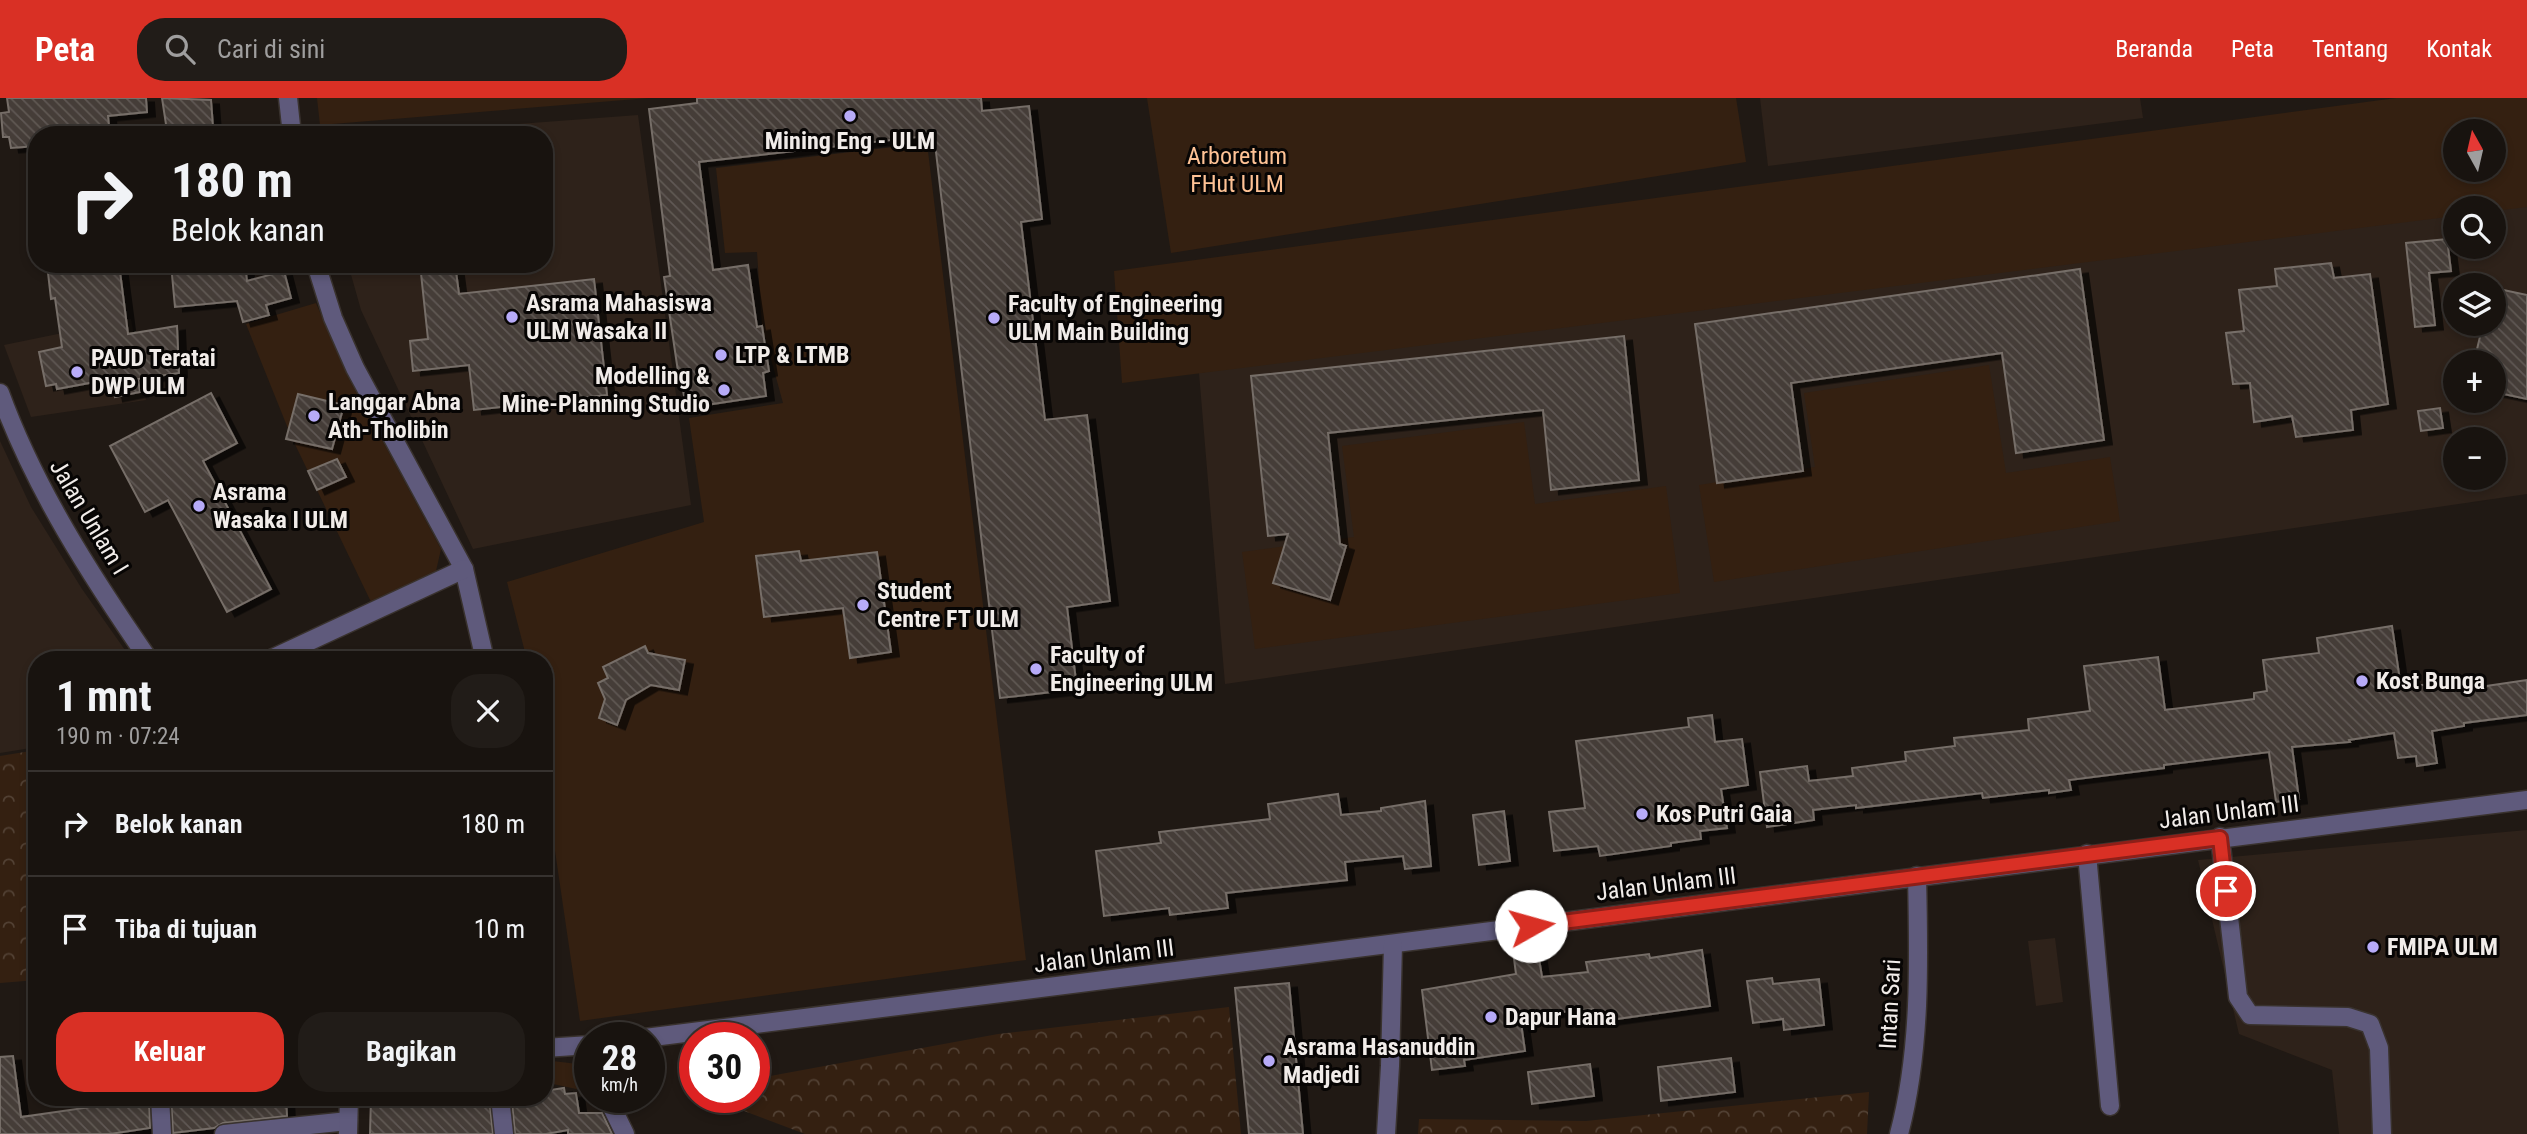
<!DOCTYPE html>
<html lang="id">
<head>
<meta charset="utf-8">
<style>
  :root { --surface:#18130f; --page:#211c18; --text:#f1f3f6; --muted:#9f9e9e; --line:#36322f; --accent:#d93025 }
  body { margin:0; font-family:"Roboto Condensed",sans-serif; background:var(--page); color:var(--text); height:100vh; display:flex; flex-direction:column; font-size:26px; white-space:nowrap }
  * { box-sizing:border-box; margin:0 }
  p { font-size:23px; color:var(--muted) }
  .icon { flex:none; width:38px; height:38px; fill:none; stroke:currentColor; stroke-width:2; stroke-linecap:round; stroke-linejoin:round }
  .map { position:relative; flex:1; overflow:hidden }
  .details { position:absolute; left:28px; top:553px; width:525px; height:455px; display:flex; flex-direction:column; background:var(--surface); border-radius:28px; box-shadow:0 4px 10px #0003,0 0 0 2px var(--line) }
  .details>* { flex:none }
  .top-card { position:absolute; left:28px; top:28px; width:525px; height:147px; border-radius:28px; box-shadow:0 4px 10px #0003,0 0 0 2px var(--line); background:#18130f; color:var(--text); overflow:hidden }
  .needle { width:46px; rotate:352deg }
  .fabs { position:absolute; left:2443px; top:21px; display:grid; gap:14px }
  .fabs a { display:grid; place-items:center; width:63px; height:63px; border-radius:50%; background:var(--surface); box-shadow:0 4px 10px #0003,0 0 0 2px var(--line); font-size:35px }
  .speed { position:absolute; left:574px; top:924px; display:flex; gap:14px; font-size:35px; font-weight:700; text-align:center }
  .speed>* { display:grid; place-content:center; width:91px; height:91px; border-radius:50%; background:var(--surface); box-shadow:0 4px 10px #0003,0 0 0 2px var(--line); line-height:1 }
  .speed small { font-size:18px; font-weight:400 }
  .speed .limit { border:10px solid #d22; background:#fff; color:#111 }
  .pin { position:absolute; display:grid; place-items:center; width:60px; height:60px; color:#fff; margin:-30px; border:4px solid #fff; border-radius:50%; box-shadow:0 2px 7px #0007 }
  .me { position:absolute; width:77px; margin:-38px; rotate:83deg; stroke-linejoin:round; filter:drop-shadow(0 0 5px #0008) }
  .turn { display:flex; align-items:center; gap:24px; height:147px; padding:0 28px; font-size:32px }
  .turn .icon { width:91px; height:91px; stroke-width:2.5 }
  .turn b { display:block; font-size:49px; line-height:60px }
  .round { display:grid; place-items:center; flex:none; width:74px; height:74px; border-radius:28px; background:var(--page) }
  .overview { display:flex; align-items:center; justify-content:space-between; height:119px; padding:0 28px }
  h1 { font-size:42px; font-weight:700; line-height:52px }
  .button { display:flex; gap:14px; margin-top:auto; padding:14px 28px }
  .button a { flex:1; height:80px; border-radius:28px; background:var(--accent); color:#fff; font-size:28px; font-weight:700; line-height:80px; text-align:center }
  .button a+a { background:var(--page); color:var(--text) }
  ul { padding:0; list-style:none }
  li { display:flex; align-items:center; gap:21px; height:105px; padding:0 28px; border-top:2px solid var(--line) }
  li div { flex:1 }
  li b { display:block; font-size:26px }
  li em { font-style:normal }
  header { display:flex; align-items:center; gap:42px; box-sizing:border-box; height:98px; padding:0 35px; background:var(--accent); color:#fff }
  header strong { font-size:33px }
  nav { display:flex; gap:38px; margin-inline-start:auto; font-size:24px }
  .search { width:490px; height:63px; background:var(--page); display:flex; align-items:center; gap:18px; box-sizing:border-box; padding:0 24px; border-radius:28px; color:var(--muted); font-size:26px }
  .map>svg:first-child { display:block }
  .built { fill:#2e221a; fill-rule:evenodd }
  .green { fill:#342011; fill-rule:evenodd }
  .forest { fill:url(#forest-crowns) }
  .building { fill:url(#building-back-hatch); stroke:#766e68; stroke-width:2; filter:url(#shadow) }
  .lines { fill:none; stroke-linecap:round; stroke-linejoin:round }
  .minor-casing { stroke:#39322e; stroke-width:21 }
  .minor { stroke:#5f5a7c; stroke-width:18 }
  .route-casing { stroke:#8d1f18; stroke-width:18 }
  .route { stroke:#d93025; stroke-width:12 }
  .poi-dot { fill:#b7abf8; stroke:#070504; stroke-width:2.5 }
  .labels { text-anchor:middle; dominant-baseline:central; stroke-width:6; stroke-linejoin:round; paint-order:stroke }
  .poi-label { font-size:24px; font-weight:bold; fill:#f1ece9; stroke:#070504; text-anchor:start }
  .park-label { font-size:24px; fill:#fec295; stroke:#070504 }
  .street-label { font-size:24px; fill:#f1ece9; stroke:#070504 }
</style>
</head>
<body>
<header>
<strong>Peta</strong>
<div class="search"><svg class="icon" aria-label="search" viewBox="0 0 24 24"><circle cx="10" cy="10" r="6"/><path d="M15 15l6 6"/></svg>Cari di sini</div>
<nav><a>Beranda</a><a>Peta</a><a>Tentang</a><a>Kontak</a></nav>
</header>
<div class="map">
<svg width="2527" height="1036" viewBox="0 0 2527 1036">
  <defs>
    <pattern id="forest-crowns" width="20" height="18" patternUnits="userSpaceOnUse" patternTransform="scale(1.75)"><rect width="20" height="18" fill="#342011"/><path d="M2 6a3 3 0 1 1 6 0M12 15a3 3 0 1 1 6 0" fill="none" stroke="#524134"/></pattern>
    <pattern id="building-back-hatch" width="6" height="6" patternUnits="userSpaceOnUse" patternTransform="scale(1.75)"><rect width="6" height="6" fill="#443c37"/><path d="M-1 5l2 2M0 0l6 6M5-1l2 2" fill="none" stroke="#5f5854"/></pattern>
    <filter id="shadow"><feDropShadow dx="8" dy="4.5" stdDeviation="0" flood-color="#0009"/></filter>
  </defs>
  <rect width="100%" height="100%" fill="#201914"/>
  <!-- built -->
  <g class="built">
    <polygon points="1760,0 2140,0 2143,20 1768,68"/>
    <polygon points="638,17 691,407 473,451 361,212 348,166 544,166 544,37 504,37 503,27"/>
    <path d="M2527,84V396L1225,586L1199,275ZM2455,110H2494V149H2455ZM2455,187H2494V226H2455ZM2455,264H2494V303H2455ZM2455,341H2494V380H2455Z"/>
    <polygon points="131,221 146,302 31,319 4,247"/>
    <polygon points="0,343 31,409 82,491 132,562 37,562 37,649 0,655"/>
    <polygon points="2527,732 2527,1036 2339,1036 2332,972 2239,936 2198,762"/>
    <polygon points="2055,840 2063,904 2036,908 2028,843"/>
  </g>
  <!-- green -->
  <g class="green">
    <polygon points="317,0 649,0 320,27"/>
    <polygon points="1147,0 1736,0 1746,64 1171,155"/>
    <path d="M2396,0H2527V109L2494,113V110H2455V118L1122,285L1114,173ZM2455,33H2494V72H2455Z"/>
    <polygon points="927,45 1026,862 580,923 544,678 544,562 527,562 507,484 704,424 689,320 783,305 762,228 757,154 725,155 716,70"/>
    <polygon points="316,205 348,279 441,451 436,473 372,506 291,338 246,226"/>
    <polygon points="1989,267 2006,375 2110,359 2120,423 1714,484 1699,387 1815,369 1804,295"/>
    <polygon points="1524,324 1535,406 1666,388 1680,495 1255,551 1242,454 1354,439 1342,348"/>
    <path d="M544,962L578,966C586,973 590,984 590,994L544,984Z"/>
  </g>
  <!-- forest -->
  <g class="forest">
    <polygon points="37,652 37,882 0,885 0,658"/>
    <polygon points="1229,909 1241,1036 805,1036 707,999 754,999 754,981 998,936"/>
    <polygon points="1869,994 1867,1036 1418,1036 1419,1021 1586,1023"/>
  </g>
  <!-- building -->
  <g class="building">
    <polygon points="7,0 146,0 147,14 108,18 110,37 37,37 37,48 11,50 9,39 3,39 1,15 9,14"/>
    <polygon points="162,0 211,2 213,29 167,33"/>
    <polygon points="697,0 981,0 982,13 1029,8 1042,121 1021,124 1045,322 1087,317 1110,503 1067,509 1077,591 1000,600 934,37 699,64 713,172 748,167 757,229 762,228 769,273 763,275 766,298 686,310 682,286 680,287 664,179 670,178 649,11 697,5"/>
    <polygon points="2447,141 2451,173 2429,175 2435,227 2415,229 2406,145"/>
    <polygon points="2331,165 2334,180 2370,176 2388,306 2351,312 2353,332 2296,339 2292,318 2254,324 2250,285 2233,286 2226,235 2244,233 2239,192 2277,188 2275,171"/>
    <polygon points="47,166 119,166 128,236 177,228 179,275 138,281 140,294 115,299 111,281 57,291 56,286 46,288 39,254 62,249 55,200 51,201"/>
    <polygon points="171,166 245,166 247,183 284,173 291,200 266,207 269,217 243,224 237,203 175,209"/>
    <polygon points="420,166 455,166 459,196 594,181 607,297 474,312 469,267 413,273 410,243 428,241"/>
    <polygon points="2080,171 2104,342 2016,355 2002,255 1791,285 1803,373 1717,385 1695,226"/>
    <polygon points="2494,190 2527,197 2527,301 2494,294 2494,264 2474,264 2483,226 2494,226"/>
    <polygon points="1624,238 1639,382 1551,392 1543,312 1328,335 1340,446 1346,448 1330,502 1273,485 1288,436 1268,438 1251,278"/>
    <polygon points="211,295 237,345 203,363 271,491 227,514 168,402 145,414 110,348"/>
    <polygon points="298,296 344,307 332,351 286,341"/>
    <polygon points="2440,310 2443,330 2421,333 2418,313"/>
    <polygon points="337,361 346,379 317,392 308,373"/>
    <polygon points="799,453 801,463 877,454 891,554 850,560 843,510 764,519 756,458"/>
    <polygon points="2392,528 2401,590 2458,582 2459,592 2527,582 2527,617 2464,625 2464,628 2432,633 2437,665 2417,668 2416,658 2398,660 2394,635 2349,642 2350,644 2292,649 2299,701 2276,704 2269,654 2164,667 2164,670 2069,682 2071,692 2049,695 2049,692 1983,700 1982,695 1856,710 1856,707 1813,712 1814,722 1767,729 1760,674 1807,668 1809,683 1853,678 1852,670 1906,663 1905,654 1955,648 1954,640 2029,632 2028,621 2090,613 2084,568 2158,559 2165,612 2254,601 2254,595 2267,593 2263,562 2319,555 2317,540"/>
    <polygon points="645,548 648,555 685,562 679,592 651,587 626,602 617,627 599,620 605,601 598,585 608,580 603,569"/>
    <polygon points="1712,617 1715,644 1742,641 1748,687 1721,691 1727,730 1700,733 1701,741 1671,745 1671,748 1600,758 1598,748 1554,753 1549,714 1585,710 1576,643 1689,629 1688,620"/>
    <polygon points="1338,696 1341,717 1381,713 1381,710 1425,703 1431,768 1405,771 1403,758 1345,764 1347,782 1226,795 1228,810 1170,817 1169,810 1104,818 1096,753 1161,745 1159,734 1270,721 1268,706"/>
    <polygon points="1504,713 1510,763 1479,767 1473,717"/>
    <polygon points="1536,842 1542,879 1588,874 1586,864 1649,856 1650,860 1702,852 1710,908 1595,924 1593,911 1520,918 1525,953 1464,962 1465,968 1432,972 1422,892 1516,876 1512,845"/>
    <polygon points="1772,880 1773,886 1819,881 1824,927 1784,932 1783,921 1753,925 1747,883"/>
    <polygon points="1289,885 1303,1036 1249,1036 1235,890"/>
    <polygon points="13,958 21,1019 91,1009 89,999 149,999 150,1030 110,1036 0,1036 0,959"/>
    <polygon points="1731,960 1735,994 1661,1003 1658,969"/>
    <polygon points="1590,966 1594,998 1532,1006 1528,974"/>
    <polygon points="564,990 565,996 576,995 579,1015 602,1015 612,1036 568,1036 568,1032 546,1036 515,1036 512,1004 544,999 544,993"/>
    <polygon points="171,999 286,999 287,1018 223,1025 214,1030 173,1035"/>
    <polygon points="371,999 489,999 493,1036 370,1036"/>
  </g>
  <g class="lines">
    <defs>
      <g id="minor">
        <polyline points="288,0 292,37"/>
        <polyline points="316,166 333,220 355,270 464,471 485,562"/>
        <path d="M0,295C35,391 91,478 149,562"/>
        <polyline points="269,562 464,471"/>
        <polyline points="2220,739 2238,899 2250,917 2348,919 2370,926 2379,950 2382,1036"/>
        <polyline points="2087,756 2110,1008"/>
        <polyline points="645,940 2527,702"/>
        <polyline points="580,948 590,966"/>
        <polyline points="544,950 590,947"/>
        <polyline points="160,999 162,1036"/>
        <polyline points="500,999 504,1036"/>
        <polyline points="607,999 625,1036"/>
        <polyline points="224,1036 348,1023"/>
        <polyline points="348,1036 349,999"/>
        <polyline points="1386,1036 1390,968 1393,846"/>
        <path d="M1899,1036C1921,953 1919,863 1917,778"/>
      </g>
    </defs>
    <!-- minor casing -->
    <use href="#minor" class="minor-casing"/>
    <!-- minor -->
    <use href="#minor" class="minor"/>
  </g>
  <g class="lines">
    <defs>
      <polyline id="route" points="1531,828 2220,740 2226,793"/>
    </defs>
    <!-- route casing -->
    <use href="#route" class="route-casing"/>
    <!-- route -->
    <use href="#route" class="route"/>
  </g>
  <!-- markers -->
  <g class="poi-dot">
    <circle cx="850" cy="18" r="7"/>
    <circle cx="512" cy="219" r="7"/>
    <circle cx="994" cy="220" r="7"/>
    <circle cx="721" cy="257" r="7"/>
    <circle cx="77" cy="274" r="7"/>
    <circle cx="724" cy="292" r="7"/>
    <circle cx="314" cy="318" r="7"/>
    <circle cx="199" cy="408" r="7"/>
    <circle cx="863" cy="507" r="7"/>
    <circle cx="1036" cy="571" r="7"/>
    <circle cx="2362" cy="583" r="7"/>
    <circle cx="1642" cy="716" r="7"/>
    <circle cx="2373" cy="849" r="7"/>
    <circle cx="1491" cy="919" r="7"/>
    <circle cx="1269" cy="963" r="7"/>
  </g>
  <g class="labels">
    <!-- poi labels -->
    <g class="poi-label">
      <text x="850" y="43" text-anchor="middle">Mining Eng - ULM</text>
      <text x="526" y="205">Asrama Mahasiswa<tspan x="526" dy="28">ULM Wasaka II</tspan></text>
      <text x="1008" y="206">Faculty of Engineering<tspan x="1008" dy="28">ULM Main Building</tspan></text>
      <text x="735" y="257">LTP &amp; LTMB</text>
      <text x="91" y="260">PAUD Teratai<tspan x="91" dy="28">DWP ULM</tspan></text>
      <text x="710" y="278" text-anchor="end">Modelling &amp;<tspan x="710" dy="28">Mine-Planning Studio</tspan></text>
      <text x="328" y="304">Langgar Abna<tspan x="328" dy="28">Ath-Tholibin</tspan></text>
      <text x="213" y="394">Asrama<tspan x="213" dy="28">Wasaka I ULM</tspan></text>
      <text x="877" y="493">Student<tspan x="877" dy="28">Centre FT ULM</tspan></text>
      <text x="1050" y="557">Faculty of<tspan x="1050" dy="28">Engineering ULM</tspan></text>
      <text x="2376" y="583">Kost Bunga</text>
      <text x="1656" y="716">Kos Putri Gaia</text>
      <text x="2387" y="849">FMIPA ULM</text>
      <text x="1505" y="919">Dapur Hana</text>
      <text x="1283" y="949">Asrama Hasanuddin<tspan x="1283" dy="28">Madjedi</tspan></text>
    </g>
    <!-- park labels -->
    <g class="park-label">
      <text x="1237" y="58">Arboretum<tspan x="1237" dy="28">FHut ULM</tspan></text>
    </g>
    <!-- street labels -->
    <g class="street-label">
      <text transform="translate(89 419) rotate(59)">Jalan Unlam I</text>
      <text transform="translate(2229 714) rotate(-7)">Jalan Unlam III</text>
      <text transform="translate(1666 786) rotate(-7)">Jalan Unlam III</text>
      <text transform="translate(1104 858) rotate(-7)">Jalan Unlam III</text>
      <text transform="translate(1890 906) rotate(-87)">Intan Sari</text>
    </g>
  </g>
</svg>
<div class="fabs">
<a><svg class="needle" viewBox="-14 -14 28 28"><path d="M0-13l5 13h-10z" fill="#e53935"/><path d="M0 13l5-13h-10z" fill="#9f9e9e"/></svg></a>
<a><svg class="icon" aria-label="search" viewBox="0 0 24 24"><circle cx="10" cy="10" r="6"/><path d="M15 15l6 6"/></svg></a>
<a><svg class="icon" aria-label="layers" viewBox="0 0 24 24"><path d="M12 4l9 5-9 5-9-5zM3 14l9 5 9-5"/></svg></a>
<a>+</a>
<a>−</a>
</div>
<div class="speed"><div>28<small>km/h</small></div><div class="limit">30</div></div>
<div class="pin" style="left:2226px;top:793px;background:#d93025"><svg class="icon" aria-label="arrive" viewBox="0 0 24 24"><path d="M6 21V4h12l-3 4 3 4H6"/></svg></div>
<svg class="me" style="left:1531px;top:828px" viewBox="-20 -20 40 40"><circle r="19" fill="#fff"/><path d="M0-13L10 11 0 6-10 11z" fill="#d93025"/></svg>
<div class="top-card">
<div class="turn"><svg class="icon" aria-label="right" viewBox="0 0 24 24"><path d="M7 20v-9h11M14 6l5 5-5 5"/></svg><div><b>180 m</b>Belok kanan</div></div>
</div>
<section class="details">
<div class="overview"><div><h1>1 mnt</h1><p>190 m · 07:24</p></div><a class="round"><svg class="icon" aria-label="close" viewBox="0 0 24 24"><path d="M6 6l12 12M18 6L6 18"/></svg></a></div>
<ul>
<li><svg class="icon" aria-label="right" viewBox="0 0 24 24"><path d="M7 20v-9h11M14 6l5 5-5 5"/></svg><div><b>Belok kanan</b></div><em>180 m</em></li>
<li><svg class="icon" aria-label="arrive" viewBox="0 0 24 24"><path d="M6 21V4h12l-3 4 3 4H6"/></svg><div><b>Tiba di tujuan</b></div><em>10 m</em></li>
</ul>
<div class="button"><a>Keluar</a><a>Bagikan</a></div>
</section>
</div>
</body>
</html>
